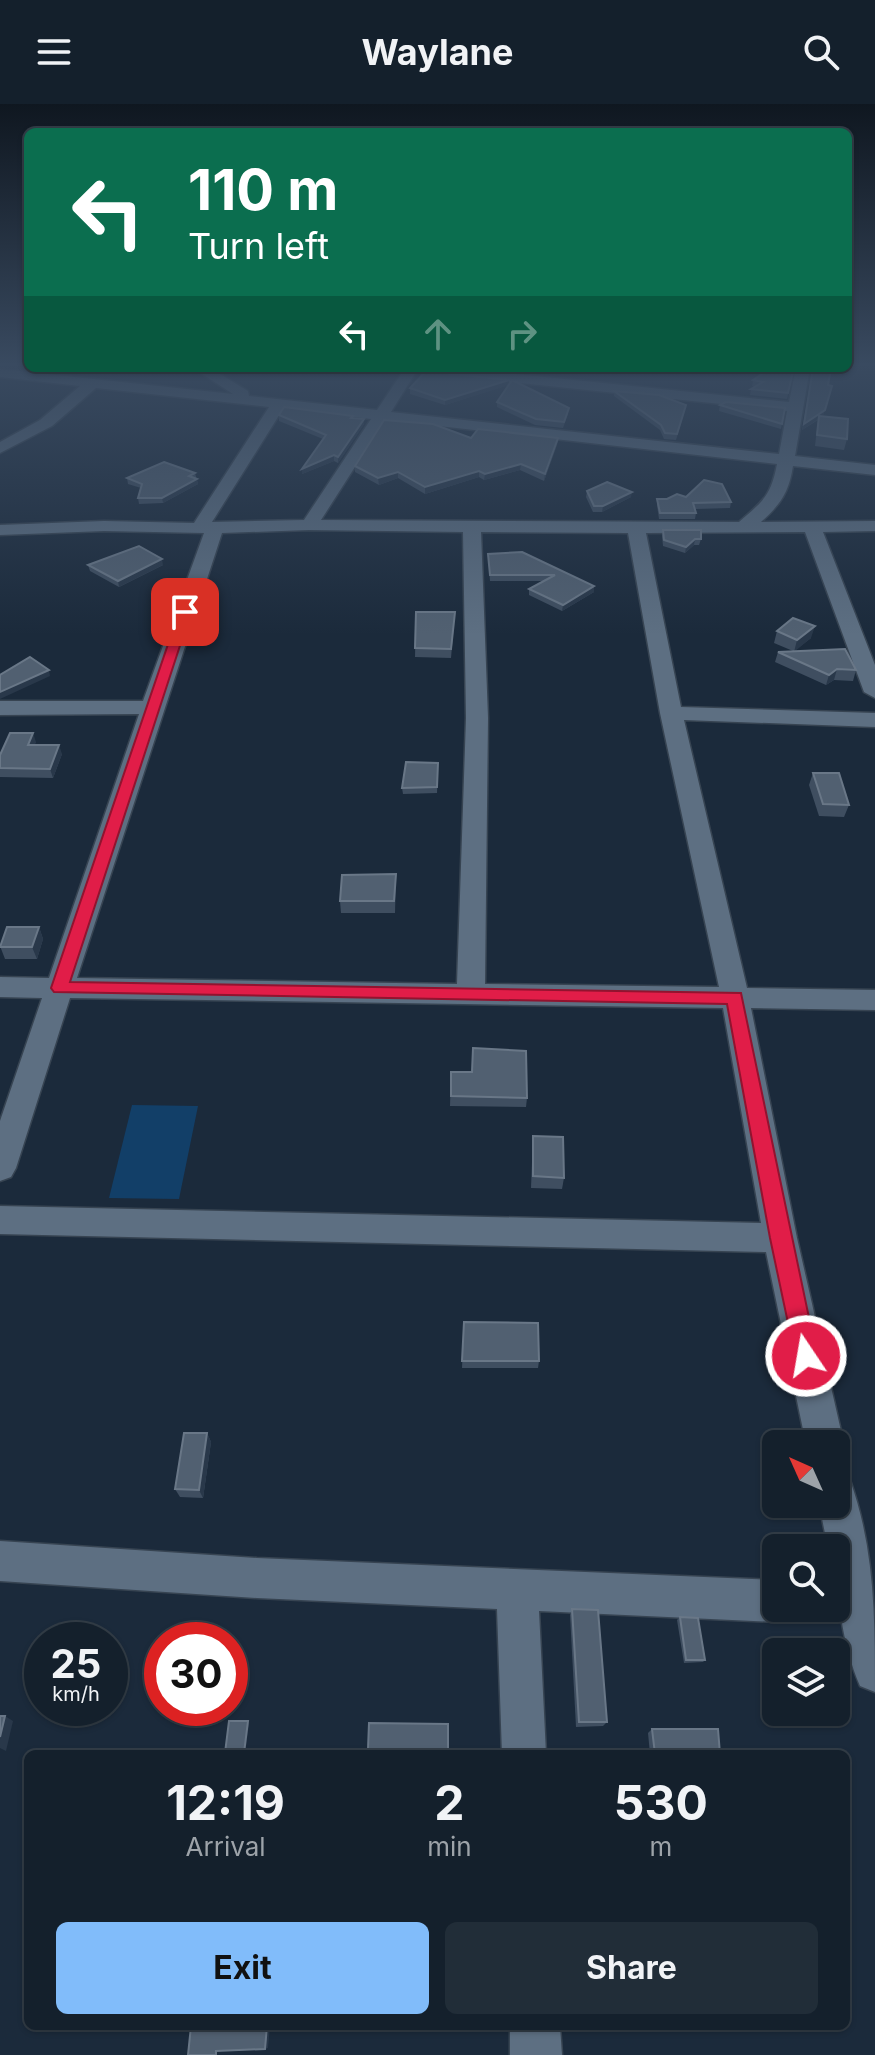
<!DOCTYPE html>
<html lang="en">
<head>
<meta charset="utf-8">
<style>
  :root { --surface:#14202c; --page:#212d38; --text:#f1f3f6; --muted:#9da3a9; --line:#333e48; --accent:#81bcfa }
  body { margin:0; font-family:Inter,sans-serif; background:var(--page); color:var(--text); height:100vh; display:flex; flex-direction:column; font-size:30px; white-space:nowrap }
  * { box-sizing:border-box; margin:0 }
  p { font-size:26px; color:var(--muted) }
  .icon { flex:none; width:44px; height:44px; fill:none; stroke:currentColor; stroke-width:2; stroke-linecap:round; stroke-linejoin:round }
  .map { position:relative; flex:1; overflow:hidden }
  .drawer { position:absolute; left:24px; top:1646px; width:826px; height:280px; display:flex; flex-direction:column; background:var(--surface); border-radius:12px; box-shadow:0 2px 6px #0004,0 0 0 2px var(--line) }
  .drawer>* { flex:none }
  .hud { position:absolute; left:24px; top:24px; width:828px; height:244px; border-radius:12px; box-shadow:0 2px 6px #0004,0 0 0 2px var(--line); background:#0b6e4f; color:#fff; overflow:hidden }
  .needle { width:52px; rotate:315deg }
  .controls { position:absolute; left:762px; top:1326px; display:grid; gap:16px }
  .controls a { display:grid; place-items:center; width:88px; height:88px; border-radius:12px; background:var(--surface); box-shadow:0 2px 6px #0004,0 0 0 2px var(--line); font-size:40px }
  .speed { position:absolute; left:24px; top:1518px; display:flex; gap:16px; font-size:40px; font-weight:700; text-align:center }
  .speed>* { display:grid; place-content:center; width:104px; height:104px; border-radius:50%; background:var(--surface); box-shadow:0 2px 6px #0004,0 0 0 2px var(--line); line-height:1 }
  .speed small { font-size:20px; font-weight:400 }
  .speed .limit { border:12px solid #d22; background:#fff; color:#111 }
  .pin { position:absolute; display:grid; place-items:center; width:68px; height:68px; color:#fff; margin:-34px; border-radius:16px; box-shadow:0 4px 12px #0006 }
  .me { position:absolute; width:88px; margin:-44px; rotate:348deg; stroke-linejoin:round; filter:drop-shadow(0 0 6px #0008) }
  .turn { display:flex; align-items:center; gap:28px; height:168px; padding:0 32px; font-size:36px }
  .turn .icon { width:104px; height:104px; stroke-width:2.5 }
  .turn b { display:block; font-size:56px; line-height:68px }
  .lanes { display:flex; align-items:center; height:76px; padding:0 32px; background:#0003; justify-content:center; gap:40px; direction:ltr }
  .lanes .off { opacity:.35 }
  .eta { display:flex; justify-content:space-evenly; align-items:center; height:136px; text-align:center }
  .eta b { font-size:48px; font-weight:700; line-height:56px }
  .cta { display:flex; gap:16px; margin-top:auto; padding:16px 32px }
  .cta a { flex:1; height:92px; border-radius:12px; background:var(--accent); color:#111; font-size:32px; font-weight:700; line-height:92px; text-align:center }
  .cta a+a { background:var(--page); color:var(--text) }
  header { display:flex; justify-content:space-between; align-items:center; height:104px; padding:0 32px; background:var(--surface); font-size:36px; font-weight:700 }
  .map>svg:first-child { display:block }
  .green { fill:#123f68 }
  .lines { fill:none; stroke-linecap:round; stroke-linejoin:round }
  .minor-casing { stroke:#374452; stroke-width:3 }
  .minor { fill:#5d6f82; fill-rule:evenodd }
  .wall { fill:#3f4e60 }
  .shaded-wall { fill:#29384a }
  .building { fill:#516071; stroke:#697787; stroke-width:2 }
  .route { fill:#e11d48; stroke:#92132f; stroke-width:2 }
</style>
</head>
<body>
<header><svg class="icon" aria-label="menu" viewBox="0 0 24 24"><path d="M4 6h16M4 12h16M4 18h16"/></svg>Waylane<svg class="icon" aria-label="search" viewBox="0 0 24 24"><circle cx="10" cy="10" r="6"/><path d="M15 15l6 6"/></svg></header>
<div class="map">
<svg width="875" height="1951" viewBox="0 0 875 1951">
  <rect width="100%" height="100%" fill="#1b2a3b"/>
  <!-- green -->
  <polygon class="green" points="132,1001 198,1002 179,1095 109,1094"/>
  <g class="lines">
    <defs>
      <g id="minor">
        <path d="M193,264H210L248,287L249,292L377,306L405,264H458L789,298L796,264H810L795,352L875,361V371L793,362C789,388 781,400 761,418L875,417V427L823,428L875,561V594L864,588L805,428L646,429L681,603L875,609V623L684,616L747,884L875,886V906L751,904L797,1134L844,1340L838,1353L836,1354V1340H806L766,1148L0,1130V1102L761,1119L723,904L70,894L16,1064L11,1073L0,1077V1017L42,894L0,893V873L49,874L139,610L0,611V597H143L204,429L104,427L0,431V421L104,417L194,419L269,303L96,284L52,322L0,349V338L40,316L80,282L0,273V265L233,290ZM416,268L787,307L779,350L391,308ZM283,305L371,315L304,416L212,418ZM385,316L777,360C771,392 763,397 739,418L321,416ZM309,426L463,428L466,614L457,880L77,874L222,429ZM481,428L628,429L660,609L719,883L485,880L488,614Z"/>
        <path d="M836,1370L850,1376C875,1445 875,1516 875,1588L860,1582C842,1540 836,1490 836,1444H828L819,1400H836Z"/>
        <polygon points="0,1437 257,1454 776,1476 776,1504 794,1504 791,1512 776,1518 539,1507 546,1650 502,1650 497,1505 257,1494 0,1477"/>
        <polygon points="510,1922 560,1922 562,1951 510,1951"/>
      </g>
    </defs>
    <!-- minor casing -->
    <use href="#minor" class="minor-casing"/>
    <!-- minor -->
    <use href="#minor" class="minor"/>
  </g>
  <!-- wall -->
  <g class="wall">
    <polygon points="478,264 511,264 507,266"/>
    <polygon points="763,264 794,264 787,295 750,291 751,285 755,283 752,282 753,276 770,265"/>
    <polygon points="813,264 831,264 823,312 847,335 844,346 815,342 818,316 802,326"/>
    <polygon points="509,279 568,310 563,324 535,321 497,303 497,298 508,281 445,301 410,290 410,284"/>
    <polygon points="614,287 685,306 676,336 664,335 660,326 614,292"/>
    <polygon points="720,301 785,304 781,325 719,307"/>
    <polygon points="279,311 353,312 353,314 364,315 364,320 338,359 334,357 302,370 302,365 323,335 279,317"/>
    <polygon points="471,334 558,334 557,341 544,377 520,366 484,376 479,373 425,390 398,374 379,381 355,368 355,362"/>
    <polygon points="195,369 198,380 163,399 139,400 138,394 141,384 128,380 127,374"/>
    <polygon points="587,387 631,393 602,408 593,408 586,393"/>
    <polygon points="686,393 731,398 730,404 695,405 696,409 695,415 659,415 657,401 657,395 667,395"/>
    <polygon points="663,426 701,435 699,441 694,441 685,449 663,442 662,432"/>
    <polygon points="488,450 594,482 594,488 562,507 529,491 529,485 544,477 490,477"/>
    <polygon points="88,461 163,461 119,483 90,467"/>
    <polygon points="416,508 455,508 451,554 415,553"/>
    <polygon points="777,527 811,534 794,547 856,566 853,577 834,576 826,581 775,558 778,548 793,547 774,539"/>
    <polygon points="36,638 34,641 62,650 53,674 0,673 0,651"/>
    <polygon points="438,659 437,689 403,690 402,684"/>
    <polygon points="813,669 849,701 844,713 819,712 809,681"/>
    <polygon points="396,770 395,809 341,809 340,797"/>
    <polygon points="39,823 43,835 37,855 5,855 0,842"/>
    <polygon points="451,968 527,994 526,1003 450,1002"/>
    <polygon points="533,1032 564,1074 562,1085 531,1084"/>
    <polygon points="464,1218 539,1257 538,1264 462,1264"/>
    <polygon points="207,1329 211,1338 203,1394 180,1393 175,1385"/>
    <polygon points="572,1505 607,1618 603,1622 576,1623 570,1511"/>
    <polygon points="680,1513 705,1556 703,1558 684,1559 677,1516"/>
    <polygon points="448,1620 448,1650 370,1649 368,1645"/>
    <polygon points="652,1625 720,1650 650,1650 648,1629"/>
  </g>
  <!-- shaded-wall -->
  <g class="shaded-wall">
    <polygon points="509,276 509,281 445,301 445,296"/>
    <polygon points="832,282 823,312 802,326 804,320"/>
    <polygon points="364,315 364,320 338,359 338,353"/>
    <polygon points="558,334 557,341 544,377 545,370"/>
    <polygon points="334,351 334,357 302,370 302,365"/>
    <polygon points="521,360 520,366 484,376 485,370"/>
    <polygon points="479,367 479,373 425,390 425,383"/>
    <polygon points="398,368 398,374 379,381 378,374"/>
    <polygon points="197,375 198,380 163,399 162,394"/>
    <polygon points="632,388 631,393 602,408 603,402"/>
    <polygon points="695,435 694,441 685,449 686,443"/>
    <polygon points="162,455 163,461 119,483 118,477"/>
    <polygon points="594,482 594,488 562,507 563,501"/>
    <polygon points="815,522 811,534 794,548 797,536"/>
    <polygon points="837,565 834,576 826,581 829,571"/>
    <polygon points="49,566 50,572 0,595 0,588"/>
    <polygon points="33,629 36,638 31,650 28,641"/>
    <polygon points="59,641 62,650 53,674 50,665"/>
    <polygon points="39,823 43,835 37,855 32,843"/>
    <polygon points="207,1329 211,1338 203,1394 199,1386"/>
    <polygon points="5,1612 13,1617 6,1647 0,1644 0,1633"/>
    <polygon points="248,1617 249,1620 245,1650 244,1649"/>
    <polygon points="267,1922 270,1922 268,1944 265,1945"/>
  </g>
  <!-- building -->
  <g class="building">
    <polygon points="771,264 794,264 788,289 751,285 763,278 753,276"/>
    <polygon points="813,264 831,264 828,281 832,282 825,306 804,320"/>
    <polygon points="426,267 509,276 445,296 410,284"/>
    <polygon points="512,276 569,304 564,318 536,315 497,298"/>
    <polygon points="614,287 659,291 686,301 677,330 665,329 661,321"/>
    <polygon points="726,298 785,304 782,320 720,301"/>
    <polygon points="284,303 353,312 351,314 364,315 338,353 334,351 302,365 326,331 279,311"/>
    <polygon points="819,312 848,315 847,335 817,331"/>
    <polygon points="384,316 433,320 471,334 478,325 558,334 545,370 521,360 485,370 479,367 425,383 398,368 378,374 355,362"/>
    <polygon points="164,358 195,369 189,372 197,375 162,394 138,394 142,380 127,374"/>
    <polygon points="704,376 722,380 731,398 693,399 696,409 660,409 657,395 667,395 677,390 686,393"/>
    <polygon points="607,378 632,388 603,402 594,402 587,387"/>
    <polygon points="663,426 701,426 701,435 695,435 686,443 664,436"/>
    <polygon points="139,442 162,455 118,477 88,461"/>
    <polygon points="522,448 594,482 563,501 529,485 555,471 490,471 488,450"/>
    <polygon points="416,508 455,508 451,545 415,544"/>
    <polygon points="793,514 815,522 797,536 777,527"/>
    <polygon points="845,545 856,566 837,565 829,571 778,548"/>
    <polygon points="30,553 49,566 0,588 0,571"/>
    <polygon points="10,629 33,629 28,641 59,641 50,665 0,664 0,651"/>
    <polygon points="406,658 438,659 437,683 402,684"/>
    <polygon points="813,669 839,669 849,701 823,700"/>
    <polygon points="396,770 394,797 340,797 342,771"/>
    <polygon points="7,823 39,823 32,843 0,843"/>
    <polygon points="473,944 526,947 527,994 451,992 451,968 472,968"/>
    <polygon points="533,1032 563,1033 564,1074 533,1072"/>
    <polygon points="464,1218 538,1219 539,1257 462,1257"/>
    <polygon points="184,1329 207,1329 199,1386 175,1385"/>
    <polygon points="572,1505 598,1506 607,1618 579,1618"/>
    <polygon points="680,1513 698,1514 705,1556 686,1556"/>
    <polygon points="0,1612 5,1612 0,1633"/>
    <polygon points="229,1617 248,1617 244,1649 225,1649"/>
    <polygon points="369,1619 448,1620 448,1646 368,1645"/>
    <polygon points="652,1625 718,1625 720,1650 655,1650"/>
    <polygon points="191,1922 267,1922 265,1945 216,1947 216,1951 188,1951"/>
  </g>
  <!-- sky -->
  <linearGradient id="sky" x2="0" y2="1"><stop stop-color="#0f1720"/><stop offset="0.49" stop-color="#394a60"/><stop offset="1" stop-color="#394a60" stop-opacity="0"/></linearGradient>
  <rect width="875" height="531" fill="url(#sky)"/>
  <!-- route -->
  <polygon class="route" points="185,504 191,508 70,878 741,889 817,1252 813,1259 806,1262 798,1259 795,1252 770,1134 727,900 54,888 51,884 179,508"/>
</svg>
<div class="controls">
<a><svg class="needle" viewBox="-14 -14 28 28"><path d="M0-13l5 13h-10z" fill="#e53935"/><path d="M0 13l5-13h-10z" fill="#9da3a9"/></svg></a>
<a><svg class="icon" aria-label="search" viewBox="0 0 24 24"><circle cx="10" cy="10" r="6"/><path d="M15 15l6 6"/></svg></a>
<a><svg class="icon" aria-label="layers" viewBox="0 0 24 24"><path d="M12 4l9 5-9 5-9-5zM3 14l9 5 9-5"/></svg></a>
</div>
<div class="speed"><div>25<small>km/h</small></div><div class="limit">30</div></div>
<div class="pin" style="left:185px;top:508px;background:#d93025"><svg class="icon" aria-label="arrive" viewBox="0 0 24 24"><path d="M6 21V4h12l-3 4 3 4H6"/></svg></div>
<svg class="me" style="left:806px;top:1252px" viewBox="-20 -20 40 40"><circle r="17" fill="#e11d48" stroke="#fff" stroke-width="3"/><path d="M0-11L8 9 0 5-8 9z" fill="#fff"/></svg>
<div class="hud">
<div class="turn"><svg class="icon" aria-label="left" viewBox="0 0 24 24"><path d="M17 20v-9H6M10 6l-5 5 5 5"/></svg><div><b>110 m</b>Turn left</div></div>
<div class="lanes"><svg class="icon" aria-label="left" viewBox="0 0 24 24"><path d="M17 20v-9H6M10 6l-5 5 5 5"/></svg><svg class="icon off" aria-label="ahead" viewBox="0 0 24 24"><path d="M12 20V5M6 11l6-6 6 6"/></svg><svg class="icon off" aria-label="right" viewBox="0 0 24 24"><path d="M7 20v-9h11M14 6l5 5-5 5"/></svg></div>
</div>
<section class="drawer">
<div class="eta">
<div><b>12:19</b><p>Arrival</p></div>
<div><b>2</b><p>min</p></div>
<div><b>530</b><p>m</p></div>
</div>
<div class="cta"><a>Exit</a><a>Share</a></div>
</section>
</div>
</body>
</html>
